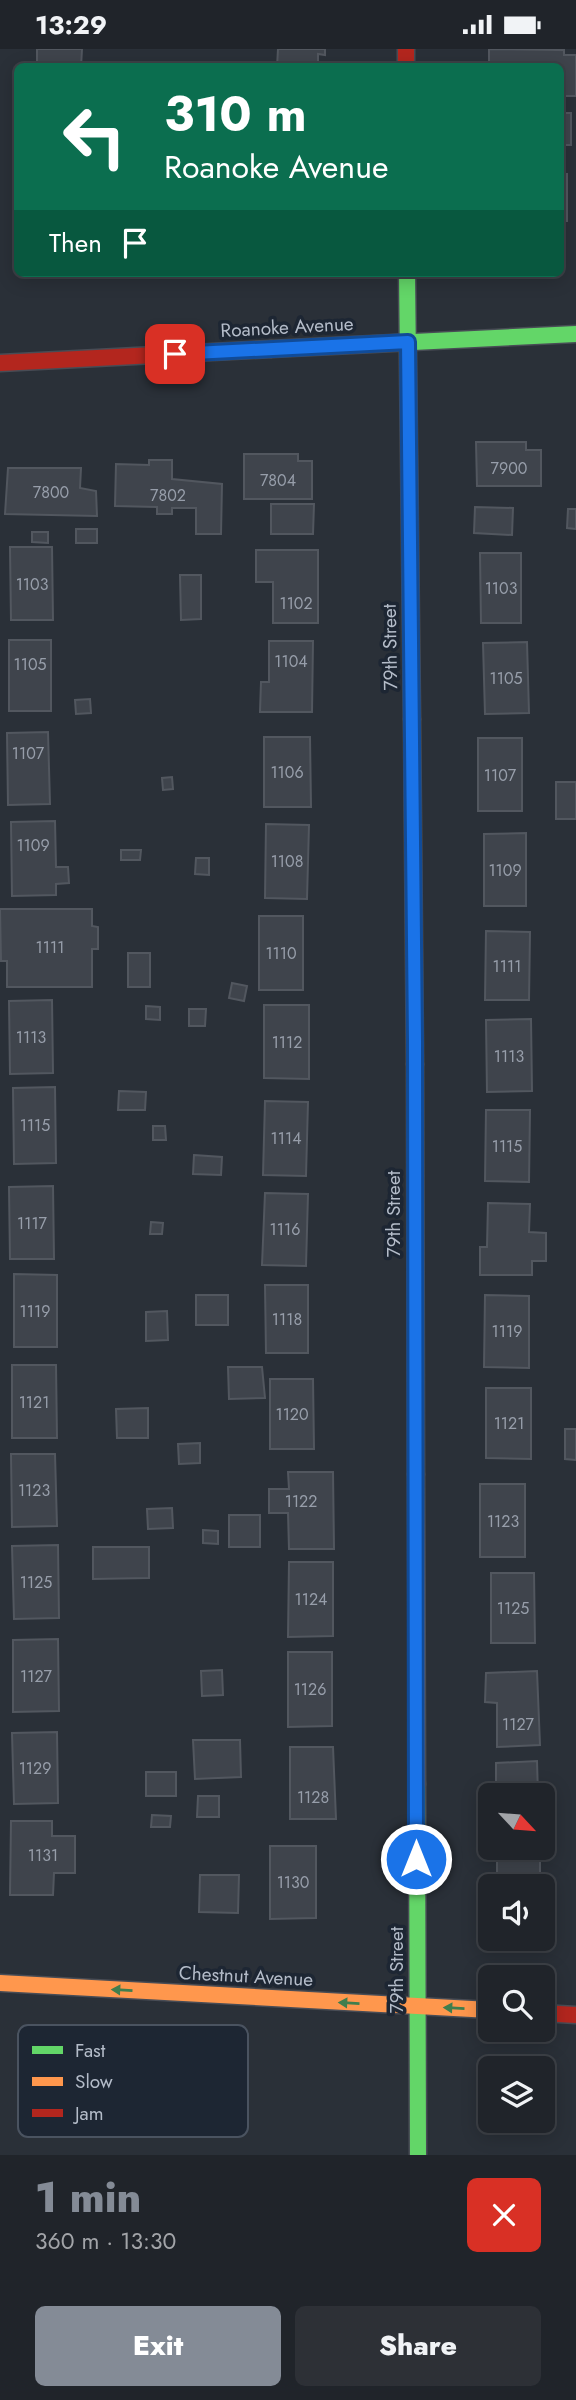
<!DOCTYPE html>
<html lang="en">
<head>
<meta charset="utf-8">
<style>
  :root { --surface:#20242a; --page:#2d3036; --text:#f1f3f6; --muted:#a2a4a8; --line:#3d4147; --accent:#848b96 }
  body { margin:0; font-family:Jost,sans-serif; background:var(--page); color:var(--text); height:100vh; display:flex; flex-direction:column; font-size:26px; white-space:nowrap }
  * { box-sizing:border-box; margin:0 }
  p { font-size:23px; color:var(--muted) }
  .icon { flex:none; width:38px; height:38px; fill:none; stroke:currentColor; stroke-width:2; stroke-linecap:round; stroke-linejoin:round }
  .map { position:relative; height:2106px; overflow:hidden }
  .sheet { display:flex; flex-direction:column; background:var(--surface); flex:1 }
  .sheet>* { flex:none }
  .hud { position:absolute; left:14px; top:14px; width:550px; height:214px; border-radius:10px; box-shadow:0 4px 18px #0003,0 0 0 2px var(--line); background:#0b6e4f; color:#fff; overflow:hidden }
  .needle { width:46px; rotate:116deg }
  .buttons { position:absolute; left:478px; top:1734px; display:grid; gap:14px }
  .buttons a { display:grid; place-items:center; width:77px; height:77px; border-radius:10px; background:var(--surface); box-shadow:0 4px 18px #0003,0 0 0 2px var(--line); font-size:35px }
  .pin { position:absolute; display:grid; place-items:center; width:60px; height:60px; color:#fff; margin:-30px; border-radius:14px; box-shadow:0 4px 10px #0006 }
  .me { position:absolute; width:77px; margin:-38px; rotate:0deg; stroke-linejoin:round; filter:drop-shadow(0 0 5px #0008) }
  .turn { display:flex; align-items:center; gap:24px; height:147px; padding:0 35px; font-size:32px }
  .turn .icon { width:91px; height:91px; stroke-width:2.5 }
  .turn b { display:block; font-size:49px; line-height:60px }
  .then { display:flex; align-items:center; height:66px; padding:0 35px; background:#0003; gap:14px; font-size:26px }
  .round { display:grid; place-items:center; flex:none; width:74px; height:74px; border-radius:10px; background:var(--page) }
  .head { display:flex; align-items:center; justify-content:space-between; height:119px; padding:0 35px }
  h1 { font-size:42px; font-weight:800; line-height:52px; color:var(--accent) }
  .action { display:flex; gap:14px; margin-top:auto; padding:14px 35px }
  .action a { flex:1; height:80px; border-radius:10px; background:var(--accent); color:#fff; font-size:28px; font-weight:800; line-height:80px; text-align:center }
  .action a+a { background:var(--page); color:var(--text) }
  .status { display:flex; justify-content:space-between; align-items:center; height:49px; padding:0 35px; background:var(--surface); direction:ltr }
  .status svg { height:19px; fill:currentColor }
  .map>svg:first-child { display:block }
  .building { fill:#3f444c; stroke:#52575f; stroke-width:2 }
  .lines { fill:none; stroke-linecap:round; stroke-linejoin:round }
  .fast-casing { stroke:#484c55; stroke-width:19 }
  .slow-casing { stroke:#484c55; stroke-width:19 }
  .jam-casing { stroke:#484c55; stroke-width:19 }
  .fast { stroke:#63d668; stroke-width:16 }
  .slow { stroke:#ff974d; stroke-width:16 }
  .jam { stroke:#b3261e; stroke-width:16 }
  .oneway { fill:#407e4e }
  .route-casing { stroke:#114b97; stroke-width:18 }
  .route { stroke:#1a73e8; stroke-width:12 }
  .labels { text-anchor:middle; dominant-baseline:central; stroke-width:7; stroke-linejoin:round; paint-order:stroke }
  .number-label { font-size:16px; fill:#979eaa }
  .street-label { font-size:19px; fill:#b4bcc9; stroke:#1d2633 }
  .key { fill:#1d2633; stroke:#4a5360; stroke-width:2 }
  .key-label { font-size:19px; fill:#b4bcc9 }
</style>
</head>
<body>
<div class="status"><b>13:29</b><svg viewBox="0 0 49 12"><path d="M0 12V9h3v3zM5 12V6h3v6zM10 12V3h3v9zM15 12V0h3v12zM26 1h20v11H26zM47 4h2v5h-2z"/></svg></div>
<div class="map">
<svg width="576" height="2106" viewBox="0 0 576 2106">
  <rect width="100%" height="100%" fill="#2a3038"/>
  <!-- building -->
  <g class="building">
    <polygon points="37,0 82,0 81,18 37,18"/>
    <polygon points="278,0 325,0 325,6 318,5 318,18 277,18"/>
    <polygon points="489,0 564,1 564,6 576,6 576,47 560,47 560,18 489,18"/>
    <rect x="560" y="64" width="11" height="32"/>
    <rect x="560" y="125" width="7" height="47"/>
    <polygon points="476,393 526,393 526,401 541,401 541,437 477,437"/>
    <polygon points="244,405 298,405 298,412 312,412 312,450 244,450"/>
    <polygon points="149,411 172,411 172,430 222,435 221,485 196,485 196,459 172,459 172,465 157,465 157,458 115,457 116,415 149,416"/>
    <polygon points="8,419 81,419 80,439 96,442 97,467 5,465"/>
    <polygon points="271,455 314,455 313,485 271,485"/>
    <polygon points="475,458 513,459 512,486 474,484"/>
    <polygon points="568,460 576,460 576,480 567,479"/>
    <rect x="76" y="480" width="21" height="14"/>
    <polygon points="32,483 48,483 48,494 32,493"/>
    <polygon points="10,498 52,498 53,571 11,571"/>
    <polygon points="256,501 318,501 318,574 273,574 273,533 256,533"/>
    <polygon points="480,504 521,504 521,574 481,574"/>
    <polygon points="180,526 201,526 201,570 181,571"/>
    <rect x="9" y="591" width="42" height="71"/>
    <polygon points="269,592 313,592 312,663 260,663 261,633 269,633"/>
    <polygon points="527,593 529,664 485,665 483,594"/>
    <polygon points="90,650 91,664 76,665 75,651"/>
    <polygon points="48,683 50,755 8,756 7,684"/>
    <polygon points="264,688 310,688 311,758 264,758"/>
    <rect x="478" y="689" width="44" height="73"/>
    <polygon points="172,728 173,740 163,741 162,729"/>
    <rect x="556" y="733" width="20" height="37"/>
    <polygon points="55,772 56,818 68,818 69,834 56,835 56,846 12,847 11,773"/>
    <polygon points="266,775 309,776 307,850 265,849"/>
    <polygon points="526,784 526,857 484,857 484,785"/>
    <polygon points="121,801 141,801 140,811 121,811"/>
    <polygon points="196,809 209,809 209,826 195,825"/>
    <polygon points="0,860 92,860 92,877 98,878 98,900 92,900 92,938 7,938 7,912 1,912"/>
    <rect x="259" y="867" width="44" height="74"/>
    <polygon points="486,882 530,883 529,951 485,951"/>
    <rect x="128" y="904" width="22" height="34"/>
    <polygon points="232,934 247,937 244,952 229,949"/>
    <polygon points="52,951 53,1024 10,1025 9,952"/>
    <polygon points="264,956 309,956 309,1030 264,1029"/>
    <polygon points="146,957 160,958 160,971 146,970"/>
    <polygon points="189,960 206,960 205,977 189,977"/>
    <polygon points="531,970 532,1042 487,1043 486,971"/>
    <polygon points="55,1038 56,1114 14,1115 13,1039"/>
    <polygon points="119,1042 146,1043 145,1061 118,1061"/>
    <polygon points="265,1052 308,1053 306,1127 263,1126"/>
    <polygon points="486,1061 530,1061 529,1133 485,1132"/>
    <polygon points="153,1077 165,1077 166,1091 153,1091"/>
    <polygon points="194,1106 222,1108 221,1126 193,1125"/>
    <polygon points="53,1137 54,1210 10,1210 9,1138"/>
    <polygon points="265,1144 308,1145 306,1217 262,1216"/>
    <polygon points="488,1154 530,1155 529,1183 546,1184 546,1212 532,1212 532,1226 480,1226 480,1198 487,1198"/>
    <polygon points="151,1173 163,1174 162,1185 150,1185"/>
    <polygon points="14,1225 57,1226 57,1298 14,1298"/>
    <polygon points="265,1236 308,1236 308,1304 266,1304"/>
    <rect x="196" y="1246" width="32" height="30"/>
    <polygon points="485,1246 529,1247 529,1319 484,1318"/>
    <polygon points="167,1262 168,1291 146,1292 146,1263"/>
    <polygon points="12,1316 56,1316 57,1389 12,1389"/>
    <polygon points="228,1318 262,1318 265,1349 229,1350"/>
    <polygon points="270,1330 313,1330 314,1400 270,1400"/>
    <polygon points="486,1339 531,1339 531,1410 486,1409"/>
    <polygon points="148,1359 148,1389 117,1389 116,1360"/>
    <polygon points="565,1380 576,1380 576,1411 565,1410"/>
    <polygon points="200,1394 200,1414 179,1415 178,1395"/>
    <polygon points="11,1405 55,1405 57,1477 12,1478"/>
    <polygon points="288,1423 333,1423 334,1500 289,1500 288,1464 269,1464 269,1440 289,1440"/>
    <rect x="480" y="1435" width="45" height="73"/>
    <polygon points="172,1459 173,1479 148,1480 147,1460"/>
    <rect x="229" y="1466" width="31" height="32"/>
    <polygon points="203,1481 218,1482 218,1495 203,1494"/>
    <polygon points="58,1496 59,1569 14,1570 12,1497"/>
    <polygon points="93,1498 149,1498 149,1529 93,1530"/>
    <polygon points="289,1513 333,1513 333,1587 288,1588"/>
    <polygon points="491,1524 534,1524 535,1594 491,1594"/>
    <polygon points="58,1590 59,1662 13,1663 13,1591"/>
    <polygon points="288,1603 332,1603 332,1677 288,1678"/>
    <polygon points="222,1621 223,1646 202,1647 201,1622"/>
    <polygon points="537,1622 540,1696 497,1698 497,1654 485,1653 486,1624"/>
    <polygon points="57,1683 58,1754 14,1755 12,1684"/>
    <polygon points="193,1691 240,1691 241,1728 195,1730"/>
    <polygon points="290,1698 333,1698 336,1770 290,1770"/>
    <polygon points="537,1712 538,1746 496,1746 496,1714"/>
    <rect x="146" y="1723" width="30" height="24"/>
    <polygon points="198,1747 219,1747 219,1768 197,1768"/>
    <polygon points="152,1766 171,1767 170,1778 151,1778"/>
    <polygon points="11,1772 52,1772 52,1787 75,1787 75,1824 54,1824 53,1846 10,1846"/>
    <polygon points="270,1797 316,1797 316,1869 270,1870"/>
    <rect x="497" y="1812" width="43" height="26"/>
    <polygon points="200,1826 239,1826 238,1864 199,1863"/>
  </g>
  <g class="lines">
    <defs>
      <g id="fast">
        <polyline points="407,224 412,670"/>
        <polyline points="271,300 576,285"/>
        <polyline points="415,1015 416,1425"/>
        <polyline points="417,1735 418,2106"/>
      </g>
      <g id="slow">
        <polyline points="416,1425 417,1735"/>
        <polyline points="0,1934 490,1961"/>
      </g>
      <g id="jam">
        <polyline points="406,0 406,18"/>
        <polyline points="0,314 271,300"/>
        <polyline points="412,670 415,1015"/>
        <polyline points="542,1964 576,1966"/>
      </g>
    </defs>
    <!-- fast casing -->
    <use href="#fast" class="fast-casing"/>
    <!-- slow casing -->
    <use href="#slow" class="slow-casing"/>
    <!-- jam casing -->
    <use href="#jam" class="jam-casing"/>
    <!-- fast -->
    <use href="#fast" class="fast"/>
    <!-- slow -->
    <use href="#slow" class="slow"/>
    <!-- jam -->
    <use href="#jam" class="jam"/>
  </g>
  <!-- one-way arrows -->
  <defs><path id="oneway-solid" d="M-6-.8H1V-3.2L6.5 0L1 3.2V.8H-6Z" transform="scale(1.75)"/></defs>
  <g class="oneway">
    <use href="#oneway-solid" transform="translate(122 1941) rotate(-177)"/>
    <use href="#oneway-solid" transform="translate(349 1954) rotate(-177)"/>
    <use href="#oneway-solid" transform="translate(454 1959) rotate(-177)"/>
  </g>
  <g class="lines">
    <defs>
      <polyline id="route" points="175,305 408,293 415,992 416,1810"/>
    </defs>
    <!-- route casing -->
    <use href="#route" class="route-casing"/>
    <!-- route -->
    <use href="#route" class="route"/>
  </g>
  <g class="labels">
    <!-- number labels -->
    <g class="number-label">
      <text x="509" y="419">7900</text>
      <text x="278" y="431">7804</text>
      <text x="51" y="443">7800</text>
      <text x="168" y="446">7802</text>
      <text x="32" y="535">1103</text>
      <text x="501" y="539">1103</text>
      <text x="296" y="554">1102</text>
      <text x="291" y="612">1104</text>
      <text x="30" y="615">1105</text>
      <text x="506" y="629">1105</text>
      <text x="28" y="704">1107</text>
      <text x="287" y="723">1106</text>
      <text x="500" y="726">1107</text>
      <text x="33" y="796">1109</text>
      <text x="287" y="812">1108</text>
      <text x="505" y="821">1109</text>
      <text x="50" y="898">1111</text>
      <text x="281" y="904">1110</text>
      <text x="507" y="917">1111</text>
      <text x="31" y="988">1113</text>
      <text x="287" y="993">1112</text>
      <text x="509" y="1007">1113</text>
      <text x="35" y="1076">1115</text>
      <text x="286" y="1089">1114</text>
      <text x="507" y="1097">1115</text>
      <text x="32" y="1174">1117</text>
      <text x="285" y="1180">1116</text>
      <text x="35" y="1262">1119</text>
      <text x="287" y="1270">1118</text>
      <text x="507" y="1282">1119</text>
      <text x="34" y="1353">1121</text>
      <text x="292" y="1365">1120</text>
      <text x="509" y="1374">1121</text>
      <text x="34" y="1441">1123</text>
      <text x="301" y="1452">1122</text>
      <text x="503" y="1472">1123</text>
      <text x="36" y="1533">1125</text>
      <text x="311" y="1550">1124</text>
      <text x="513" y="1559">1125</text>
      <text x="36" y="1627">1127</text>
      <text x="310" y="1640">1126</text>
      <text x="518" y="1675">1127</text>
      <text x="35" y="1719">1129</text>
      <text x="313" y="1748">1128</text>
      <text x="43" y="1806">1131</text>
      <text x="293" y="1833">1130</text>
    </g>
    <!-- street labels -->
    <g class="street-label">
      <text transform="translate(287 278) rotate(-3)">Roanoke Avenue</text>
      <text transform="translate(390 598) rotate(-91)">79th Street</text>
      <text transform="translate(393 1165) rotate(-90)">79th Street</text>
      <text transform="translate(396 1921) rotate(-90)">79th Street</text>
      <text transform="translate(246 1927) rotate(3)">Chestnut Avenue</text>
    </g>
  </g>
  <!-- legend -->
  <rect x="18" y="1976" width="230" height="112" rx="10" class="key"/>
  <rect x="32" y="1997" width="31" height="8" fill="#63d668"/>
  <rect x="32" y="2028" width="31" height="9" fill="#ff974d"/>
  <rect x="32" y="2060" width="31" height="8" fill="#b3261e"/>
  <g class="key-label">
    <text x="75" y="2008">Fast</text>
    <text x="75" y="2039">Slow</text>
    <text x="75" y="2071">Jam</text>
  </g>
</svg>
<div class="buttons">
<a><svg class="needle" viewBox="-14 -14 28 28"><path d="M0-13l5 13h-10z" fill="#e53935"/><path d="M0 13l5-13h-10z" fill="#a2a4a8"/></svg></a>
<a><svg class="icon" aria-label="sound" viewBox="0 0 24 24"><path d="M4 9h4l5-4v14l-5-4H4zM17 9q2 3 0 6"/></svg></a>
<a><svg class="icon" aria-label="search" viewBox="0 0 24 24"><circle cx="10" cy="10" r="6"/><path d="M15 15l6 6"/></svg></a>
<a><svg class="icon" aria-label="layers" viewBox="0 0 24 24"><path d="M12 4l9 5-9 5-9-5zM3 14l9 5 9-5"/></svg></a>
</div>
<div class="pin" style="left:175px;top:305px;background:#d93025"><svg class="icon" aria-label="arrive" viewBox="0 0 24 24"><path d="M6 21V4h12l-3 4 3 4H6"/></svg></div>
<svg class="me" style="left:416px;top:1810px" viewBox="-20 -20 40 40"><circle r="17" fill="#1a73e8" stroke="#fff" stroke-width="3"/><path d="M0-11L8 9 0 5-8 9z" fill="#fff"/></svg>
<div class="hud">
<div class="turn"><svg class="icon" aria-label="left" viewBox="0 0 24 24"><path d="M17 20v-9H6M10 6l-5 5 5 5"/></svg><div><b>310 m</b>Roanoke Avenue</div></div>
<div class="then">Then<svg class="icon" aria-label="arrive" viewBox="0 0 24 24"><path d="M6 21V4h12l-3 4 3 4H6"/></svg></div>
</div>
</div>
<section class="sheet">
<div class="head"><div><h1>1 min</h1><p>360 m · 13:30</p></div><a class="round" style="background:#d93025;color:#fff"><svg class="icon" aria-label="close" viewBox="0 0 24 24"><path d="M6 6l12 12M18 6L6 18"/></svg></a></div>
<div class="action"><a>Exit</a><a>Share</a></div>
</section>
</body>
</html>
